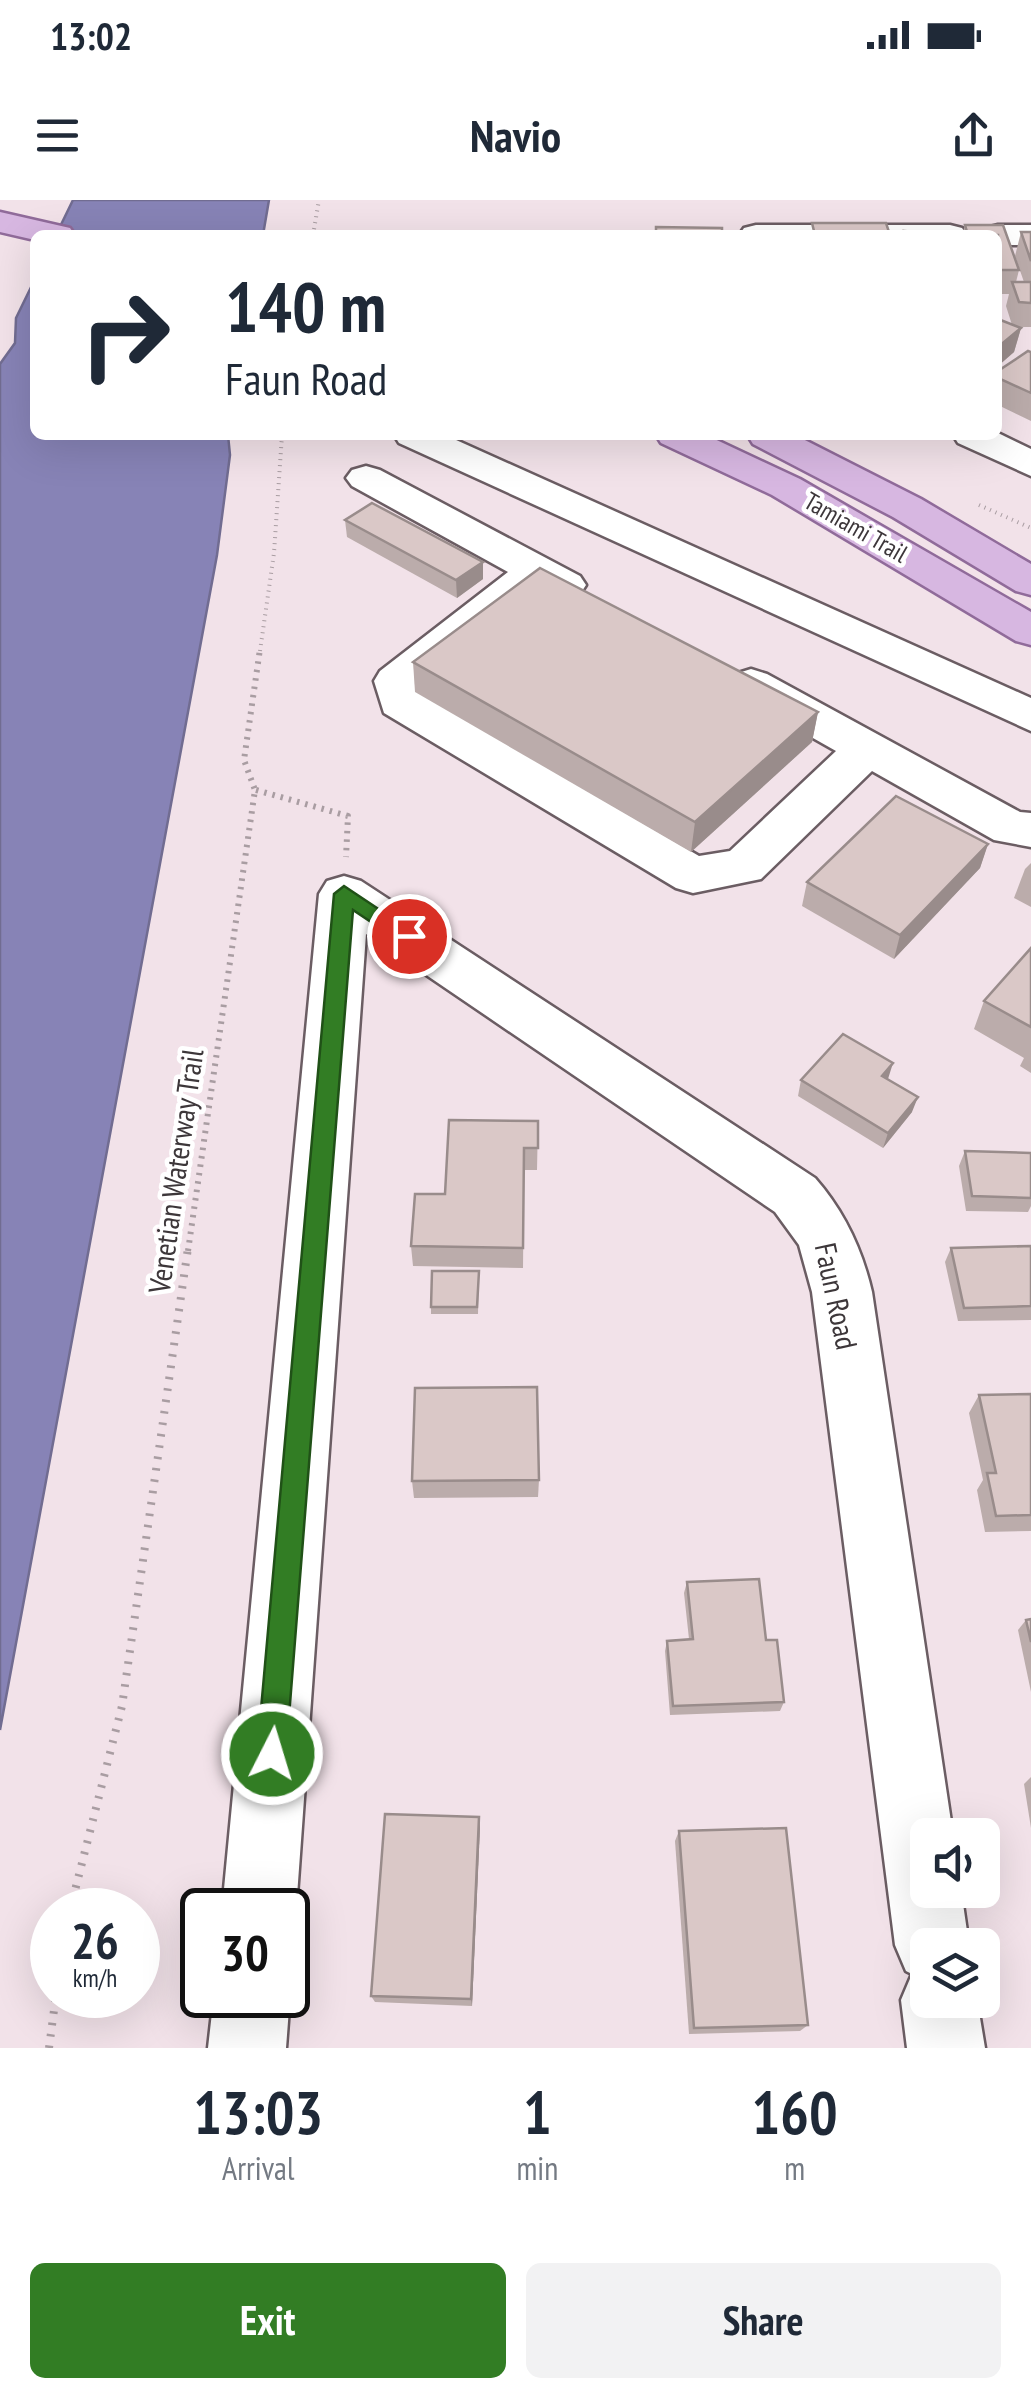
<!DOCTYPE html>
<html lang="en">
<head>
<meta charset="utf-8">
<style>
  :root { --surface:#fff; --page:#f2f2f3; --text:#1f2937; --muted:#747a83; --accent:#327d24 }
  body { margin:0; font-family:"PT Sans Narrow",sans-serif; background:var(--page); color:var(--text); height:100vh; display:flex; flex-direction:column; font-size:38px; white-space:nowrap }
  * { box-sizing:border-box; margin:0 }
  p { font-size:32px; color:var(--muted) }
  .icon { flex:none; width:55px; height:55px; fill:none; stroke:currentColor; stroke-width:2; stroke-linecap:round; stroke-linejoin:round }
  .map { position:relative; height:1848px; overflow:hidden }
  .sheet { display:flex; flex-direction:column; background:var(--surface); flex:1 }
  .sheet>* { flex:none }
  .guide { position:absolute; left:30px; top:30px; width:972px; height:210px; border-radius:15px; box-shadow:0 10px 40px #0002; background:#fff; color:var(--text); overflow:hidden }
  .controls { position:absolute; left:910px; top:1618px; display:grid; gap:20px }
  .controls a { display:grid; place-items:center; width:90px; height:90px; border-radius:15px; background:var(--surface); box-shadow:0 10px 40px #0002; font-size:50px }
  .speed { position:absolute; left:30px; top:1688px; display:flex; gap:20px; font-size:50px; font-weight:700; text-align:center }
  .speed>* { display:grid; place-content:center; width:130px; height:130px; border-radius:50%; background:var(--surface); box-shadow:0 10px 40px #0002; line-height:1 }
  .speed small { font-size:25px; font-weight:400 }
  .speed .limit { border:5px solid #111; border-radius:15px; background:#fff; color:#111 }
  .pin { position:absolute; display:grid; place-items:center; width:85px; height:85px; color:#fff; margin:-42px; border:5px solid #fff; border-radius:50%; box-shadow:0 2px 10px #0007 }
  .me { position:absolute; width:110px; margin:-55px; rotate:5deg; stroke-linejoin:round; filter:drop-shadow(0 0 8px #0008) }
  .turn { display:flex; align-items:center; gap:35px; height:210px; padding:0 30px; font-size:45px }
  .turn .icon { width:130px; height:130px; stroke-width:2.5 }
  .turn b { display:block; font-size:70px; line-height:85px }
  .eta { display:flex; justify-content:space-evenly; align-items:center; height:170px; text-align:center }
  .eta b { font-size:60px; font-weight:700; line-height:70px }
  .action { display:flex; gap:20px; margin-top:auto; padding:20px 30px }
  .action a { flex:1; height:115px; border-radius:15px; background:var(--accent); color:#fff; font-size:40px; font-weight:700; line-height:115px; text-align:center }
  .action a+a { background:var(--page); color:var(--text) }
  .status { display:flex; justify-content:space-between; align-items:center; height:70px; padding:0 50px; background:var(--surface); direction:ltr }
  .status svg { height:28px; fill:currentColor }
  header { display:flex; justify-content:space-between; align-items:center; height:130px; padding:0 30px; background:var(--surface); font-size:45px; font-weight:700 }
  .map>svg:first-child { display:block }
  .water { fill:#8783b6; stroke:#716c91; stroke-width:2.5 }
  .lines { fill:none; stroke-linecap:round; stroke-linejoin:round }
  .minor-casing { stroke:#6b5d63; stroke-width:5 }
  .major-casing { stroke:#906b9a; stroke-width:5 }
  .path-far2 { stroke:#a99da2; stroke-width:4; stroke-dasharray:1 5; stroke-linecap:butt }
  .path-far1 { stroke:#a99da2; stroke-width:6; stroke-dasharray:2.5 6; stroke-linecap:butt }
  .path { stroke:#a99da2; stroke-width:8; stroke-dasharray:2.5 9; stroke-linecap:butt }
  .minor { fill:#fff; fill-rule:evenodd }
  .major { fill:#d7b7e1; fill-rule:evenodd }
  .wall { fill:#bbacab }
  .shaded-wall { fill:#998c8b }
  .building { fill:#dac8c7; stroke:#998c8b; stroke-width:2.5 }
  .route { fill:#327d24; stroke:#205117; stroke-width:2.5 }
  .labels { text-anchor:middle; dominant-baseline:central; stroke-width:9; stroke-linejoin:round; paint-order:stroke }
  .far-street-label { font-size:25px; fill:#3d373a; stroke:#fff }
  .street-label { font-size:30px; fill:#3d373a; stroke:#fff }
</style>
</head>
<body>
<div class="status"><b>13:02</b><svg viewBox="0 0 49 12"><path d="M0 12V9h3v3zM5 12V6h3v6zM10 12V3h3v9zM15 12V0h3v12zM26 1h20v11H26zM47 4h2v5h-2z"/></svg></div>
<header><svg class="icon" aria-label="menu" viewBox="0 0 24 24"><path d="M4 6h16M4 12h16M4 18h16"/></svg>Navio<svg class="icon" aria-label="share" viewBox="0 0 24 24"><path d="M12 15V3M7 8l5-5 5 5M5 13v7h14v-7"/></svg></header>
<div class="map">
<svg width="1031" height="1848" viewBox="0 0 1031 1848">
  <rect width="100%" height="100%" fill="#f2e2e9"/>
  <!-- water -->
  <g class="water">
    <polygon points="73,0 269,0 263,35 56,35"/>
    <polygon points="35,79 35,235 228,235 230,255 217,355 0,1530 0,164 15,143 16,118"/>
  </g>
  <g class="lines">
    <defs>
      <g id="minor">
        <polygon points="756,25 950,25 962,28 967,35 739,35 744,28"/>
        <polygon points="998,25 1031,25 1031,45 998,45 998,35 981,35 986,28"/>
        <polygon points="998,233 1031,249 1031,276 958,243 953,235"/>
        <polygon points="394,235 445,235 1031,498 1031,531 399,243"/>
        <polygon points="366,266 380,270 580,376 586,385 580,394 565,398 540,389 419,485 421,494 699,656 730,651 836,551 735,494 729,484 735,474 751,469 767,474 1020,612 1031,613 1031,647 994,640 872,571 761,679 693,693 676,688 384,513 374,481 380,471 508,372 352,286 346,278 352,270"/>
        <path d="M344,676L361,681L815,978C844,1011 862,1049 872,1092L953,1635H928V1690H961L969,1745H928V1800H977L985,1848H907L901,1800L912,1774L906,1771L895,1745L812,1092L799,1045L775,1012L366,734L296,1710L288,1730V1710H222L319,694L327,681Z"/>
        <polygon points="288,1789 290,1795 286,1848 208,1848 214,1795 288,1795"/>
      </g>
      <g id="major">
        <polygon points="0,12 70,28 75,35 35,35 35,40 0,32"/>
        <polygon points="656,235 706,235 800,279 1031,412 1031,445 1016,441 772,295 661,243"/>
        <polygon points="795,235 921,299 1031,364 1031,395 1016,391 893,317 753,244 748,236"/>
      </g>
    </defs>
    <!-- minor casing -->
    <use href="#minor" class="minor-casing"/>
    <!-- major casing -->
    <use href="#major" class="major-casing"/>
    <!-- path-far2 -->
    <g class="path-far2">
      <polyline points="313,35 319,0"/>
      <polyline points="979,305 1031,328"/>
      <polyline points="260,451 274,353 282,235"/>
    </g>
    <!-- path-far1 -->
    <g class="path-far1">
      <polyline points="256,590 348,616 346,657"/>
      <polyline points="188,1051 255,590 244,560 260,449"/>
    </g>
    <!-- path -->
    <g class="path">
      <polyline points="70,1710 122,1506 188,1048"/>
      <polyline points="49,1848 56,1795"/>
    </g>
    <!-- minor -->
    <use href="#minor" class="minor"/>
    <!-- major -->
    <use href="#major" class="major"/>
  </g>
  <!-- wall -->
  <g class="wall">
    <polygon points="965,25 1003,25 1019,70 1016,82 1024,82 1015,56 1021,32 1031,32 1031,127 1016,127 1021,128 1014,152 998,166 998,119 1012,125 1006,106 1009,94 998,94 998,35 962,35"/>
    <polygon points="1031,152 1031,221 998,205 998,171"/>
    <polygon points="345,320 483,379 457,398 347,337"/>
    <polygon points="413,462 818,512 812,542 691,652 415,492"/>
    <polygon points="988,644 980,668 894,759 802,706 807,682"/>
    <polygon points="1031,663 1031,707 1014,698 1025,669"/>
    <polygon points="1031,748 1031,873 1020,866 1024,858 974,829 984,801"/>
    <polygon points="801,880 888,880 912,912 883,948 798,896"/>
    <polygon points="538,921 537,970 524,970 523,1068 413,1066 411,1046"/>
    <polygon points="965,951 1031,953 1031,1006 1028,1012 966,1011 959,966"/>
    <polygon points="1031,1046 1031,1120 958,1121 945,1062 951,1048"/>
    <polygon points="479,1071 478,1114 431,1114 431,1107"/>
    <polygon points="1031,1194 1031,1331 985,1332 977,1290 983,1280 969,1213 979,1195"/>
    <polygon points="539,1280 538,1297 414,1298 412,1281"/>
    <polygon points="687,1382 766,1440 784,1502 780,1511 670,1515 665,1451 667,1441 689,1439 684,1393"/>
    <polygon points="1031,1419 1031,1492 1018,1430 1026,1420"/>
    <polygon points="1031,1577 1031,1628 1024,1584"/>
    <polygon points="480,1627 472,1806 375,1802 371,1796"/>
    <polygon points="679,1631 808,1825 800,1831 689,1834 675,1641"/>
  </g>
  <!-- shaded-wall -->
  <g class="shaded-wall">
    <polygon points="1021,128 1014,152 998,166 998,147"/>
    <polygon points="483,362 483,379 457,398 456,380"/>
    <polygon points="818,512 812,542 691,652 695,622"/>
    <polygon points="988,644 980,668 894,759 900,735"/>
    <polygon points="893,863 888,879 877,892 882,876"/>
    <polygon points="918,897 912,912 883,948 888,933"/>
    <polygon points="479,1617 480,1627 472,1806 471,1799"/>
  </g>
  <!-- building -->
  <g class="building">
    <polygon points="812,23 886,23 890,35 815,35"/>
    <polygon points="965,25 1003,25 1019,70 998,70 998,35 968,35"/>
    <polygon points="656,27 722,28 722,35 656,35"/>
    <polygon points="904,31 954,35 905,35"/>
    <polygon points="1021,32 1031,32 1031,61"/>
    <polygon points="1012,82 1031,82 1031,103 1019,102"/>
    <polygon points="998,119 1021,128 998,147"/>
    <polygon points="1028,151 1031,152 1031,193 998,178 998,171"/>
    <polygon points="372,303 483,362 456,380 345,320"/>
    <polygon points="540,368 818,512 695,622 413,462"/>
    <polygon points="896,596 988,644 900,735 807,682"/>
    <polygon points="1031,748 1031,827 984,801"/>
    <polygon points="843,834 893,863 882,876 918,897 888,933 801,880"/>
    <polygon points="449,920 538,921 538,948 524,948 523,1048 411,1046 415,994 445,994"/>
    <polygon points="965,951 1031,953 1031,998 972,996"/>
    <polygon points="1031,1046 1031,1106 964,1108 951,1048"/>
    <polygon points="432,1071 479,1071 477,1107 431,1107"/>
    <polygon points="537,1187 539,1280 412,1281 415,1188"/>
    <polygon points="1031,1194 1031,1315 996,1316 987,1273 996,1273 979,1195"/>
    <polygon points="759,1379 766,1440 777,1440 784,1502 673,1506 667,1441 693,1439 687,1382"/>
    <polygon points="1031,1419 1031,1442 1026,1420"/>
    <polygon points="385,1614 479,1617 471,1799 371,1796"/>
    <polygon points="786,1628 808,1825 694,1828 679,1631"/>
  </g>
  <!-- route -->
  <polygon class="route" points="344,686 419,736 409,744 401,742 353,710 286,1554 282,1564 272,1568 261,1564 257,1554 334,694"/>
  <g class="labels">
    <!-- far-street labels -->
    <g class="far-street-label">
      <text transform="translate(856 327) rotate(30)">Tamiami Trail</text>
    </g>
    <!-- street labels -->
    <g class="street-label">
      <text transform="translate(175 971) rotate(-82)">Venetian Waterway Trail</text>
      <text transform="translate(837 1096) rotate(78)">Faun Road</text>
    </g>
  </g>
</svg>
<div class="controls">
<a><svg class="icon" aria-label="sound" viewBox="0 0 24 24"><path d="M4 9h4l5-4v14l-5-4H4zM17 9q2 3 0 6"/></svg></a>
<a><svg class="icon" aria-label="layers" viewBox="0 0 24 24"><path d="M12 4l9 5-9 5-9-5zM3 14l9 5 9-5"/></svg></a>
</div>
<div class="speed"><div>26<small>km/h</small></div><div class="limit">30</div></div>
<div class="pin" style="left:409px;top:736px;background:#d93025"><svg class="icon" aria-label="arrive" viewBox="0 0 24 24"><path d="M6 21V4h12l-3 4 3 4H6"/></svg></div>
<svg class="me" style="left:272px;top:1554px" viewBox="-20 -20 40 40"><circle r="17" fill="#327d24" stroke="#fff" stroke-width="3"/><path d="M0-11L8 9 0 5-8 9z" fill="#fff"/></svg>
<div class="guide">
<div class="turn"><svg class="icon" aria-label="right" viewBox="0 0 24 24"><path d="M7 20v-9h11M14 6l5 5-5 5"/></svg><div><b>140 m</b>Faun Road</div></div>
</div>
</div>
<section class="sheet">
<div class="eta">
<div><b>13:03</b><p>Arrival</p></div>
<div><b>1</b><p>min</p></div>
<div><b>160</b><p>m</p></div>
</div>
<div class="action"><a>Exit</a><a>Share</a></div>
</section>
</body>
</html>
